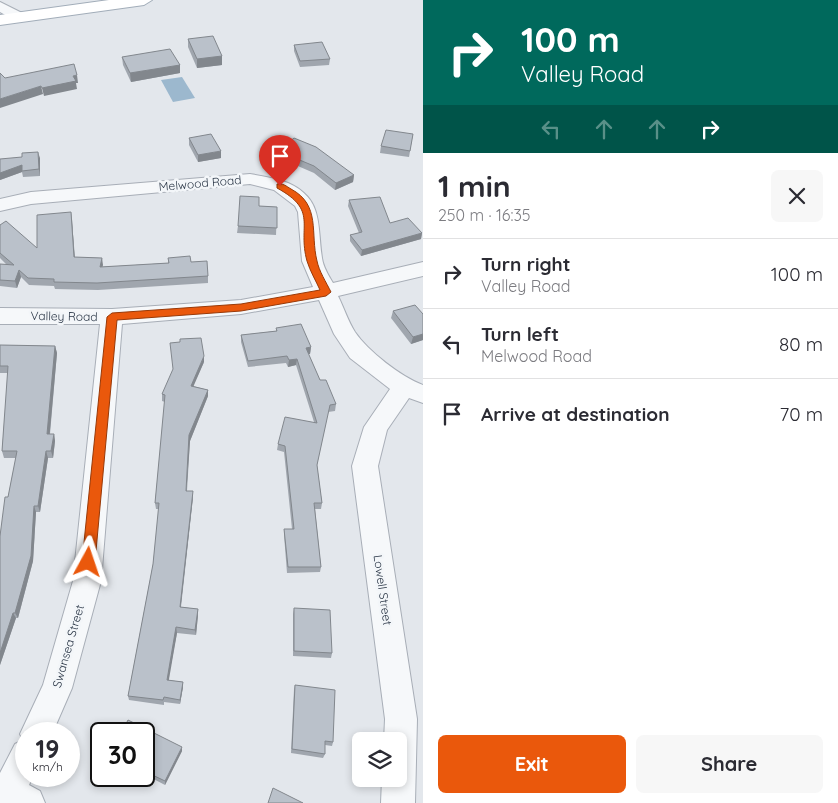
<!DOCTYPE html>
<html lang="en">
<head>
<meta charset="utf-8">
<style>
  :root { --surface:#fff; --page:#f7f7f7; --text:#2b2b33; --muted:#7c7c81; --line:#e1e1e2; --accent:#ea580c }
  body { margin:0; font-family:Quicksand,sans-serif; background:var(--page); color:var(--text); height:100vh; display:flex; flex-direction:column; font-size:19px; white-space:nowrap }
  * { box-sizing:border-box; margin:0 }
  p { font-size:16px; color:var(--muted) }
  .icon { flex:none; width:28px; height:28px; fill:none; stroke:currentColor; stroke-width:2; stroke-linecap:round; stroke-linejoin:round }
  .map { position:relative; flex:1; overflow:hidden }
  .drawer { display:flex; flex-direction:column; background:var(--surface); width:415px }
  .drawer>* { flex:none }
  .top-card { background:#00695c; color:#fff; overflow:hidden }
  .buttons { position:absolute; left:352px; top:732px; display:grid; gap:10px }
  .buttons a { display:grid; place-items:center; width:55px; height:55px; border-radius:8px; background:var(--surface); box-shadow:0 2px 8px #0003; font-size:25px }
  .speed { position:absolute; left:15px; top:722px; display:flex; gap:10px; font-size:25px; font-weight:700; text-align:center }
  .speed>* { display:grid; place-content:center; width:65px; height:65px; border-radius:50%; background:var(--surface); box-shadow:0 2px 8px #0003; line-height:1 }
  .speed small { font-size:12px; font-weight:400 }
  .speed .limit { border:2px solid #111; border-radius:8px; background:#fff; color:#111 }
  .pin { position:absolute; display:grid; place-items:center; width:42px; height:42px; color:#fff; margin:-51px -21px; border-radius:50% 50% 50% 0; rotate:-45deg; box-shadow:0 0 5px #0007 }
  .pin .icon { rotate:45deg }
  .me { position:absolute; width:55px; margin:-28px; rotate:5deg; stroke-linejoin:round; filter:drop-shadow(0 0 4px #0008) }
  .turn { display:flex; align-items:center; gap:18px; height:105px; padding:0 15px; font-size:22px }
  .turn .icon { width:65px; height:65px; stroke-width:2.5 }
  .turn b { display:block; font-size:35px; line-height:42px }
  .lanes { display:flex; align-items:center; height:48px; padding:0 15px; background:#0003; justify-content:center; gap:25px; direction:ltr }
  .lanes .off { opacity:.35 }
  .round { display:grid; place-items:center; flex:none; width:52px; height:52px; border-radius:8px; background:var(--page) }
  .summary { display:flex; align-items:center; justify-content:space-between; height:85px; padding:0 15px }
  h1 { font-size:30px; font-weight:700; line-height:38px }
  .action { display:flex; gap:10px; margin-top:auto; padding:10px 15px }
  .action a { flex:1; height:58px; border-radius:8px; background:var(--accent); color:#fff; font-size:20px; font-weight:700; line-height:58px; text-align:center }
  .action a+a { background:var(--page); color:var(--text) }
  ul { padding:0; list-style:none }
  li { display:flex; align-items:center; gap:15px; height:70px; padding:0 15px; border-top:1px solid var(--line) }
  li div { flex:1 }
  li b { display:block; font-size:19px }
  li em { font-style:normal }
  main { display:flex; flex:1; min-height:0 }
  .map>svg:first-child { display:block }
  .water { fill:#9cb8ce }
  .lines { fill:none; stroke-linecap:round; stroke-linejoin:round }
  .minor-casing { stroke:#a8aeb7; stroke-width:2 }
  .major-casing { stroke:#a2adb9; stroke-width:2 }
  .minor { fill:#f6f8fa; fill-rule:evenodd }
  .major { fill:#fff; fill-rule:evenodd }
  .wall { fill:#a0a6ae }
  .shaded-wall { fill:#82878d }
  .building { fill:#bac1ca; stroke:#82878d }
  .route { fill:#ea580c; stroke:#983908 }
  .labels { text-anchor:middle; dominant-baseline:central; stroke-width:5; stroke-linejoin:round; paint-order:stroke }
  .street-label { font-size:12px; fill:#2a3646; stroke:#f3f6f9 }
</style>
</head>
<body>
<main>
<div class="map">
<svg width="423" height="803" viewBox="0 0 423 803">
  <rect width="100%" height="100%" fill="#e3e7ec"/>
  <!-- water -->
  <polygon class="water" points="182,77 195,98 173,102 161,80"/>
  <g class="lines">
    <defs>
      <g id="minor">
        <polygon points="0,2 24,14 26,17 24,20 14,20 0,12"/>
        <path d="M250,174C262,176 276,178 288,183C324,199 317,226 322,258C323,267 329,276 333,283L423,262V276L338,296C344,308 348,321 355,332C368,351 401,377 423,385V403L409,398L387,430L378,466L417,719L415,803H381L382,779H399V741H384L385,719L352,466L364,427L390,389L350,358L334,334L319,300L241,314L122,324L101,581L72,688L52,734H26V776H33L29,785L40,791L45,803H0V773L15,744L23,740L20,734L43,685L73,581L100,324H0V308L112,309L241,300L313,287L302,261L298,212L295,206L274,190L250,184L31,204L0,211V199L31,192Z"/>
      </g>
      <polygon id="major" points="109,0 152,0 144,5 0,25 0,15"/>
    </defs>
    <!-- minor casing -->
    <use href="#minor" class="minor-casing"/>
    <!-- major casing -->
    <use href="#major" class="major-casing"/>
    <!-- minor -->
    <use href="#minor" class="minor"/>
    <!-- major -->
    <use href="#major" class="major"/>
  </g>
  <!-- wall -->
  <g class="wall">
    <polygon points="188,39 222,56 222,65 197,68 188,47"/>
    <polygon points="294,45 330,59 329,65 300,67 294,51"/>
    <polygon points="122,57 180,65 180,73 131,82 123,65"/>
    <polygon points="413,134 409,157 380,153 381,146"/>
    <polygon points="189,138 221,158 198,162 189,145"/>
    <polygon points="278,151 354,175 353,182 335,190 314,173 277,157"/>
    <polygon points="40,158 40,176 23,177 22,172 0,180 0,159"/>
    <polygon points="349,200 390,223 422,233 421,239 361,256 350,241 350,235 359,233 348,206"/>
    <polygon points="259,206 277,207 276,235 237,233 238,226"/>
    <polygon points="71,212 75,257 102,258 102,267 168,263 168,258 191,262 208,276 208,283 98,290 55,289 54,286 29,285 21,277 17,288 0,286 0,264 7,265 0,258 0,225 37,248"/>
    <polygon points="393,311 423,314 423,340 411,344 391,318"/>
    <polygon points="276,328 311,347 310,354 308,354 320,380 336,404 335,411 328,412 317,465 322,503 321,509 315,509 321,567 320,572 287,573 284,535 284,529 292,529 284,452 277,450 278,444 314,422 296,365 288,367 286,363 248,367 241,342 241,335 276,331"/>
    <polygon points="0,345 55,346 57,353 50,434 54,434 55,441 53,458 48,458 40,512 36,512 33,561 18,618 16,618 0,665 0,536 16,458 4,458 2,451 8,373 0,373"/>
    <polygon points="204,362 193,386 208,390 208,396 190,441 187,491 193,497 181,607 198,609 198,615 196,635 177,633 168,680 183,682 183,687 180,704 164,702 164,705 129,700 128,696 153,564 159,509 156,509 155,503 165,402 162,401 162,394"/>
    <polygon points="294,608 332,653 331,658 293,656 293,614"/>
    <polygon points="295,685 333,742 332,746 325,745 325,754 323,758 291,753 294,689"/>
    <polygon points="144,734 182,751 165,785 144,774"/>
  </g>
  <!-- shaded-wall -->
  <g class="shaded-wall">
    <polygon points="222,56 222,65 197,68 197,59"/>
    <polygon points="180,65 180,73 131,82 130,73"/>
    <polygon points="77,75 78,83 76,83 77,89 44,96 42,88"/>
    <polygon points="41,86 43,94 0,108 0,99"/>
    <polygon points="221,151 221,158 198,162 198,155"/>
    <polygon points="38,152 40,158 40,176 39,169"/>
    <polygon points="22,165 22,172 0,180 0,173"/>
    <polygon points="354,175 353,182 335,190 336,183"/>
    <polygon points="71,212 72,219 75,264 74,257"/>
    <polygon points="422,233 421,239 361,256 362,250"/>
    <polygon points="102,258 103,265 101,274 100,267"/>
    <polygon points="19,270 21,277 17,288 15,281"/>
    <polygon points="423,334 423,340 411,344 413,337"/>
    <polygon points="55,346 57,353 49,441 47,434"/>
    <polygon points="311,347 310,354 305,354 306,348"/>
    <polygon points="204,356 204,362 191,392 191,386"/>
    <polygon points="297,359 296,365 288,367 289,360"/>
    <polygon points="208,390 208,396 190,441 186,497 189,435"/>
    <polygon points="54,434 55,441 53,458 51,451"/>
    <polygon points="46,451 48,458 40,512 38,506"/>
    <polygon points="193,491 193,497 180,613 180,607"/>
    <polygon points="34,506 36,512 33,561 18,618 15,613"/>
    <polygon points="198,609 198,615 196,635 195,630"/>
    <polygon points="13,613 16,618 0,665 0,653"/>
    <polygon points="176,627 177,633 168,685 167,680"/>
    <polygon points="183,682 183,687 180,704 180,700"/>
    <polygon points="182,747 182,751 165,785 165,781"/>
  </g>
  <!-- building -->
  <g class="building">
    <polygon points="213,36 222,56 197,59 188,39"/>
    <polygon points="322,42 330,59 300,61 294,45"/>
    <polygon points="170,49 180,65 130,73 122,57"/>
    <polygon points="74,64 77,75 73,76 76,81 42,88 41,86 0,99 0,73 5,78"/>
    <polygon points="386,130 413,134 410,151 381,146"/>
    <polygon points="211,134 221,151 198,155 189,138"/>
    <polygon points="294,138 316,147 354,175 336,183 314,166 278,151"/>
    <polygon points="38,152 39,169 22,171 22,165 0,173 0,159 22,157 22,153"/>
    <polygon points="240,196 259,197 259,206 277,207 277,228 238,226"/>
    <polygon points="380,197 390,223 408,218 422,233 362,250 350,235 362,232 349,200"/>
    <polygon points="71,212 74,257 102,258 100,267 169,263 168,258 190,256 191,262 207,261 208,276 97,283 54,282 54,279 28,278 19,270 15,281 0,280 0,264 14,265 0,253 0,225 6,221 37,248 37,215"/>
    <polygon points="415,305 423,314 423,334 413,337 393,311"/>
    <polygon points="301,324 311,347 306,348 320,380 326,380 336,404 330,405 317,465 322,503 314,503 321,567 288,567 284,529 294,529 285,446 278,444 285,417 317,423 297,359 289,360 287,356 248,361 241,335 277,331 276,328"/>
    <polygon points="201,338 204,356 191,386 208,390 189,435 186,491 193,491 180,607 198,609 195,630 176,627 167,680 183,682 180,700 164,697 163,700 128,696 153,564 159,503 155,503 165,395 162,394 173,369 170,343 180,342 180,339"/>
    <polygon points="0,345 55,346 47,434 54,434 51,451 46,451 38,506 34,506 31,556 15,613 13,613 0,653 0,536 5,497 8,497 17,451 2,451 8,366 0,366"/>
    <polygon points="294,608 330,610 332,653 294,651"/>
    <polygon points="295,685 335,690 333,742 325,741 325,754 292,749"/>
    <polygon points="128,720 182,747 165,781 144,771 144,734 121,734"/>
    <polygon points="273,788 303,803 268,803"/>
  </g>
  <!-- route -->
  <path class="route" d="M277,184C283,183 286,186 291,189C321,205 310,233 317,261C319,271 326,282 331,292L326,296L241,311L117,320L95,562L93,566H84L82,562L107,317L112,313L241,304L320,290C316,281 310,271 307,261C297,225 319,211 277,188Z"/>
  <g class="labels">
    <!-- street labels -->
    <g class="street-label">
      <text transform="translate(200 183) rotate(-5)">Melwood Road</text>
      <text transform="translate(64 316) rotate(1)">Valley Road</text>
      <text transform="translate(383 590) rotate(82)">Lowell Street</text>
      <text transform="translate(68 646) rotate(-74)">Swansea Street</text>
    </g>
  </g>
</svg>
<div class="buttons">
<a><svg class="icon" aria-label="layers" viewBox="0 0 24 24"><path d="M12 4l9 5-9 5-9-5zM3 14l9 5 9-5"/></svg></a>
</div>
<div class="speed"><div>19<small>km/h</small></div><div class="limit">30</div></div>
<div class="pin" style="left:280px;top:186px;background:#d93025"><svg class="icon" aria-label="arrive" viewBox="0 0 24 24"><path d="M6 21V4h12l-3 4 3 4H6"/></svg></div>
<svg class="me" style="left:88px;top:562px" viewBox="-20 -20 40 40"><path d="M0-17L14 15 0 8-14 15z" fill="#ea580c" stroke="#fff" stroke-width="4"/></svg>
</div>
<section class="drawer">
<div class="top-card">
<div class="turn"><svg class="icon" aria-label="right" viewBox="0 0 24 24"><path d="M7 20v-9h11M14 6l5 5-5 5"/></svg><div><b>100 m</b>Valley Road</div></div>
<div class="lanes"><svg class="icon off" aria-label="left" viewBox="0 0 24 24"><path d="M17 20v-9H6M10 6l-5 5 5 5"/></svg><svg class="icon off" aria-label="ahead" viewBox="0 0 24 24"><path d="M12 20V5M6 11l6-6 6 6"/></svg><svg class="icon off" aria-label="ahead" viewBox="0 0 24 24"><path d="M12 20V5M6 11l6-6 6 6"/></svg><svg class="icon" aria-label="right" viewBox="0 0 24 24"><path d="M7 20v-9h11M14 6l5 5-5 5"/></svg></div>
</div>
<div class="summary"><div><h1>1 min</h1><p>250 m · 16:35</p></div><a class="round"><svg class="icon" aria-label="close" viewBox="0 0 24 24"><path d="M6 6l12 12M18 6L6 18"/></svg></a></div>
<ul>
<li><svg class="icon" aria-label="right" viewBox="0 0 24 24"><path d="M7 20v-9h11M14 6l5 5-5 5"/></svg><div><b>Turn right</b><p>Valley Road</p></div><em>100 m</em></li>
<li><svg class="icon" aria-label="left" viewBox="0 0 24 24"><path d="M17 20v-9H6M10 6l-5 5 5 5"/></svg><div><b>Turn left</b><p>Melwood Road</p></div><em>80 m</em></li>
<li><svg class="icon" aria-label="arrive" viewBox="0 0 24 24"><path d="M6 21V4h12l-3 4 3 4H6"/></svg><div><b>Arrive at destination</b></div><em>70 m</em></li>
</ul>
<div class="action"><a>Exit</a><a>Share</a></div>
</section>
</main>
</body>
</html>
